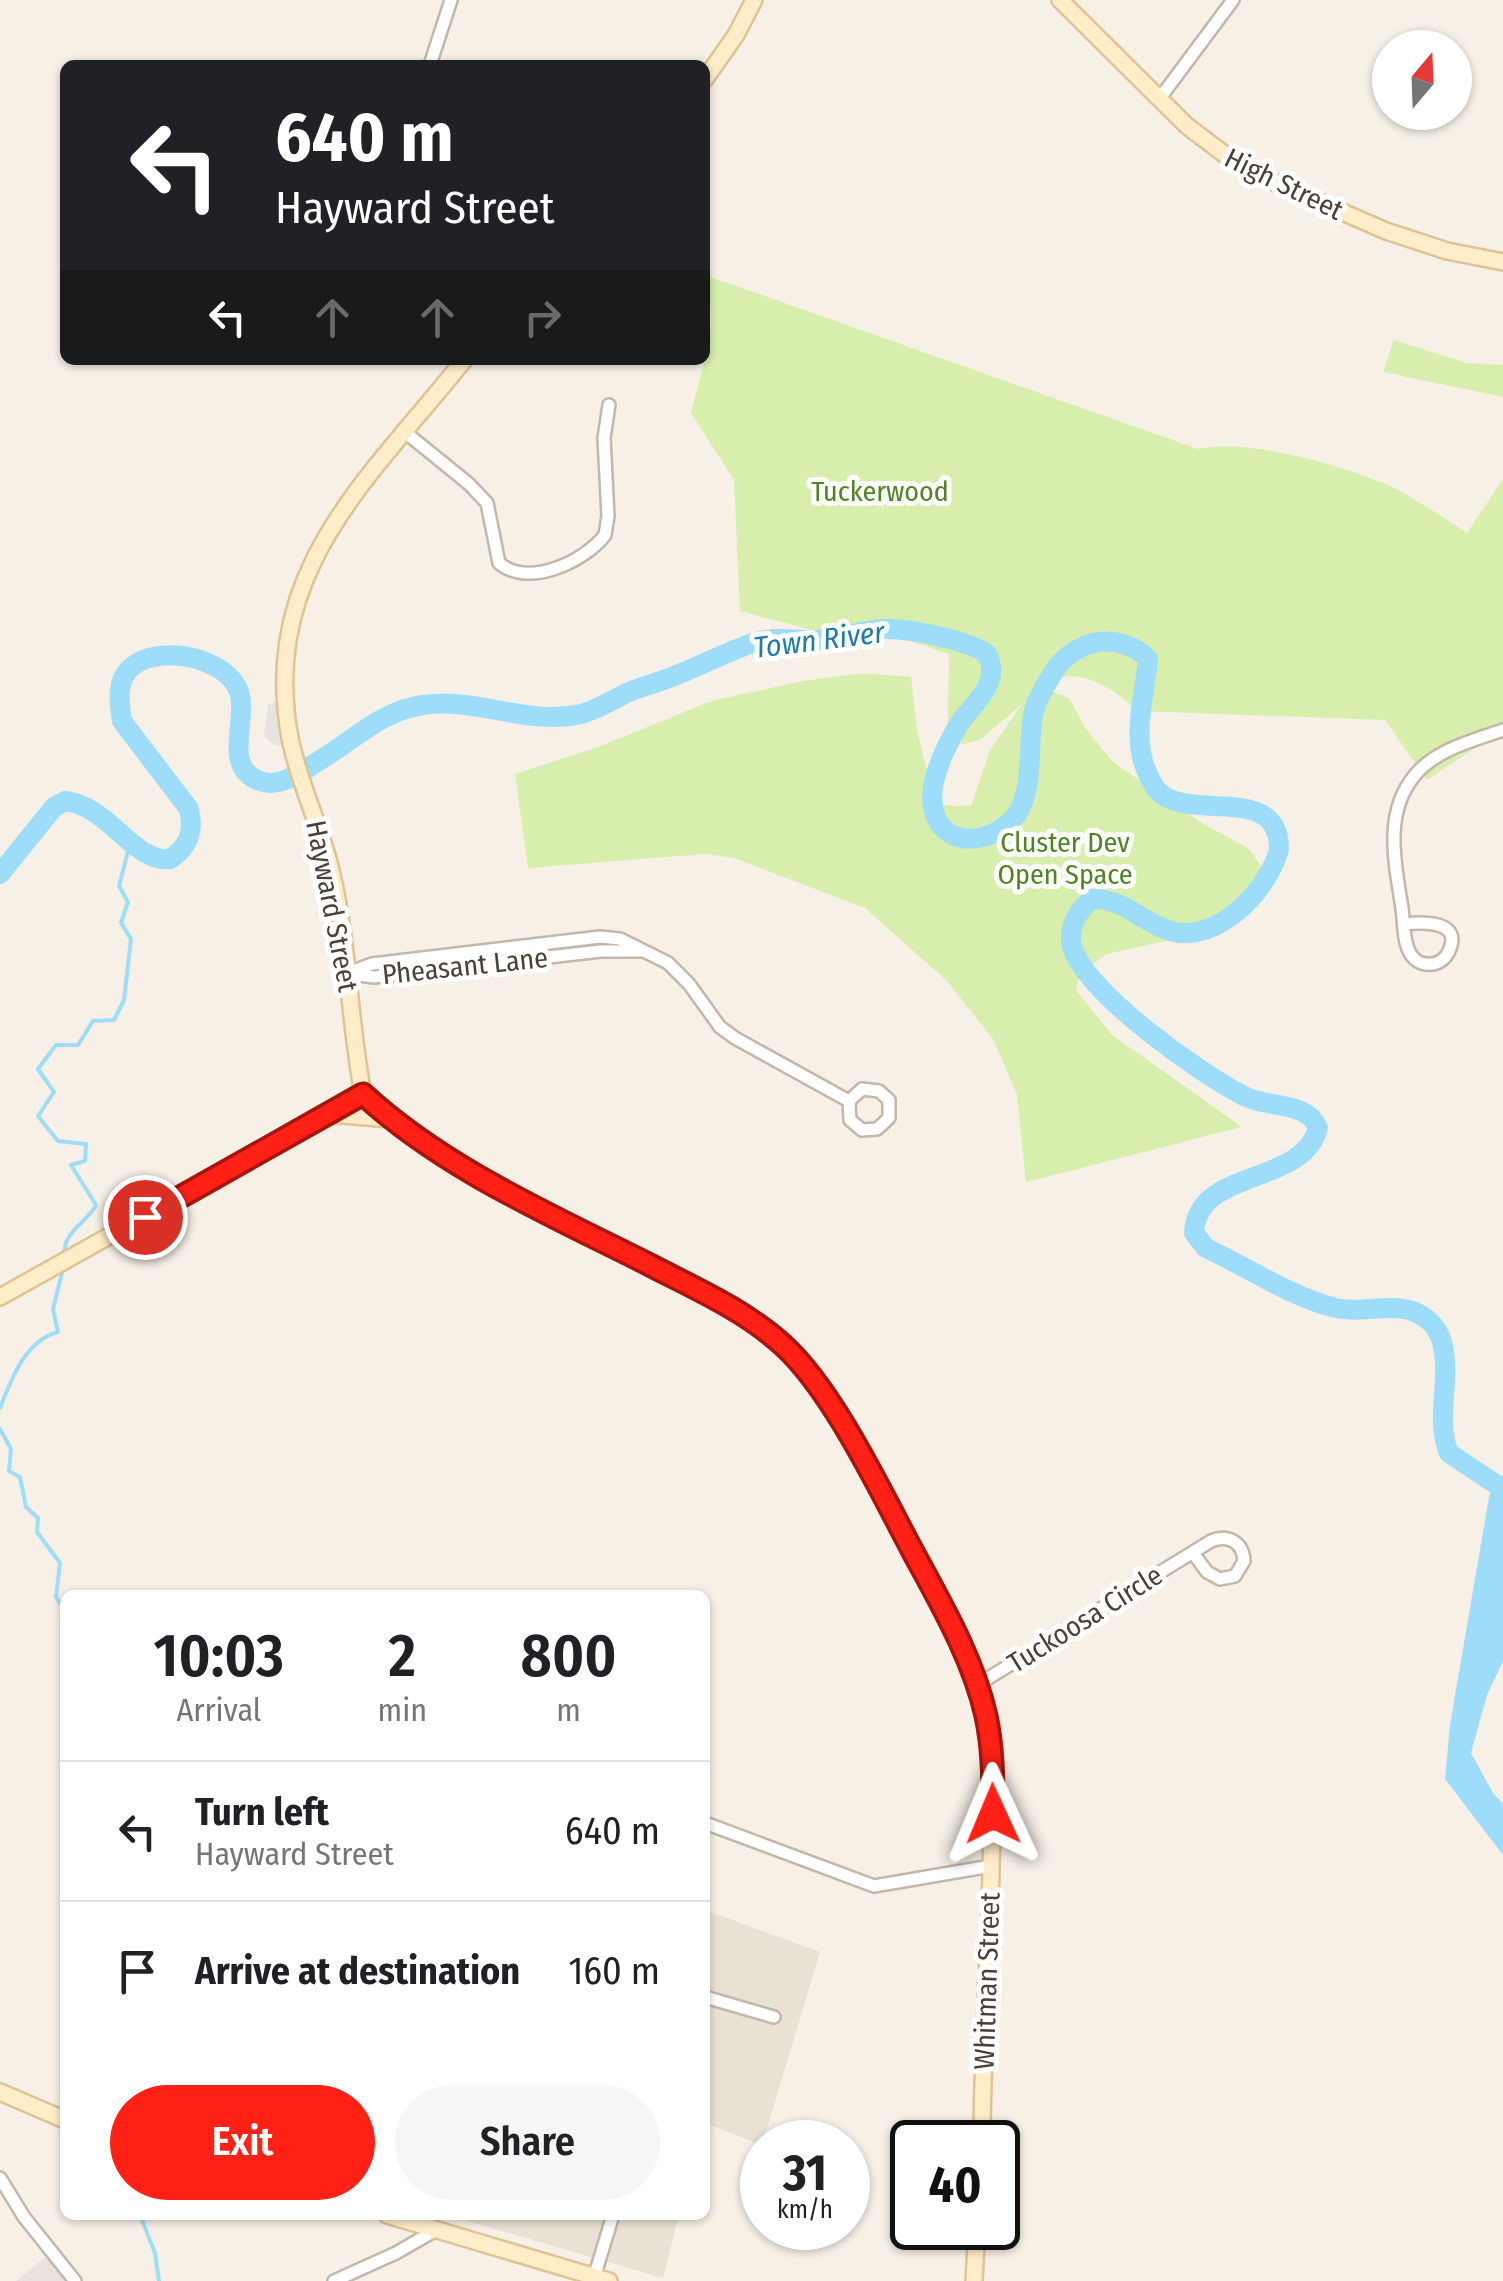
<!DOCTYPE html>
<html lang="en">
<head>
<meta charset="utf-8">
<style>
  :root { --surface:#fff; --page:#f6f6f6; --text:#202124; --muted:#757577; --line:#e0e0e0; --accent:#ff2115 }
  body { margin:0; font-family:"Fira Sans Condensed",sans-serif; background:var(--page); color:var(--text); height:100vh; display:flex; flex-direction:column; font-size:38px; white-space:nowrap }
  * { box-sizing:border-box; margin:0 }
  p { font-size:32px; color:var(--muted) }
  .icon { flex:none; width:55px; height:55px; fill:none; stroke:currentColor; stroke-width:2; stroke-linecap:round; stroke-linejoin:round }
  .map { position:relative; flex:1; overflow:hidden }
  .details { position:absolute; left:60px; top:1590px; width:650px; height:630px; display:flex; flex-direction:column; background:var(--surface); border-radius:15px; box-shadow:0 2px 8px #0004 }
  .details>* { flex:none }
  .hud { position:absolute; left:60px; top:60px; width:650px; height:305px; border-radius:15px; box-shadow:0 2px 8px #0004; background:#202124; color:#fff; overflow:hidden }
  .needle { width:65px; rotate:19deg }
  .fabs { position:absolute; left:1372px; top:30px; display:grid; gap:20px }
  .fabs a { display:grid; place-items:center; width:100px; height:100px; border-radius:50%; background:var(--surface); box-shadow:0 2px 8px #0004; font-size:50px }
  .speed { position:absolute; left:740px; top:2120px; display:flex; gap:20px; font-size:50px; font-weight:700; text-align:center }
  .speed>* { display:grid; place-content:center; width:130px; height:130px; border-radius:50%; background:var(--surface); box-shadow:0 2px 8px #0004; line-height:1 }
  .speed small { font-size:25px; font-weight:400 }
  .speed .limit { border:5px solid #111; border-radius:15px; background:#fff; color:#111 }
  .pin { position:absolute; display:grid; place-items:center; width:85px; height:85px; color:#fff; margin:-42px; border:5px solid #fff; border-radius:50%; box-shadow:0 2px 10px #0007 }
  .me { position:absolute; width:110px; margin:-55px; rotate:359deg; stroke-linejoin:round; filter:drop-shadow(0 0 8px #0008) }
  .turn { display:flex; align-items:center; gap:35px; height:210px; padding:0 50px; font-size:45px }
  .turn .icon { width:130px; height:130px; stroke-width:2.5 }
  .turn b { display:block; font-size:70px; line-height:85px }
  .lanes { display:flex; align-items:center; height:95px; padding:0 50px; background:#0003; justify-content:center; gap:50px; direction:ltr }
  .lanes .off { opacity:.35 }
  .eta { display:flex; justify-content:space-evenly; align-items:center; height:170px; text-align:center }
  .eta b { font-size:60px; font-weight:600; line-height:70px }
  .cta { display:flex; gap:20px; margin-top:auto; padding:20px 50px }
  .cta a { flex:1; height:115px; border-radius:60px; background:var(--accent); color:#fff; font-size:40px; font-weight:600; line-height:115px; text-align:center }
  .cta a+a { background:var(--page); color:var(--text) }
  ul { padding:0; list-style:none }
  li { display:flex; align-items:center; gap:30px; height:140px; padding:0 50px; border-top:2px solid var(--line) }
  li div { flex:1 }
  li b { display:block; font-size:38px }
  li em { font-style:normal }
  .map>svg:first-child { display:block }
  .residential { fill:#eae1d5 }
  .industrial { fill:#e8e1dc }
  .green { fill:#d7eeac }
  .parking { fill:#e6e3e0 }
  .water { fill:#9dddf9 }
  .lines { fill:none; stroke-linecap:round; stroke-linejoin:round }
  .stream { stroke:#9dddf9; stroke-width:4 }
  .river { stroke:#9dddf9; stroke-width:20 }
  .street-casing { stroke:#c2b7a9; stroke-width:16 }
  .secondary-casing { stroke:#dec394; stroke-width:20 }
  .street { stroke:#fff; stroke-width:11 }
  .secondary { stroke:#ffecc8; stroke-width:15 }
  .route-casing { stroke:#a6150e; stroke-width:25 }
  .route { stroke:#ff2115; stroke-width:18 }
  .labels { text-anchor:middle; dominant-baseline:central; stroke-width:10; stroke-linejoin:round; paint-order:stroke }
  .street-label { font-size:28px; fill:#4a4035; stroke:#fff }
  .park-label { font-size:28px; fill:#508321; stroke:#fff }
  .water-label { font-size:30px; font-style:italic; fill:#1e7ca9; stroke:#fff }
</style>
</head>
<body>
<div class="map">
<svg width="1503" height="2281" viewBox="0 0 1503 2281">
  <rect width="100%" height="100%" fill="#f6f0e7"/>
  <!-- residential -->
  <g class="residential">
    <polygon points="705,1910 820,1952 762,2145 705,2123"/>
    <polygon points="447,2215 679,2215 663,2278"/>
  </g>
  <!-- industrial -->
  <polygon class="industrial" points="47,2256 67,2281 16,2281"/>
  <!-- green -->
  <g class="green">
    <path d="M705,275L1198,449C1244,437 1351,467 1394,488C1420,501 1443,518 1467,533L1503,479V729L1427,780L1385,720L1138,711C1112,688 1075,661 1041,687L1069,698L1086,729L1113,762L1205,825L1248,848L1270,878L1256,903L1225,928L1107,954L1080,973L1076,990L1112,1035L1242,1127L1026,1182L1017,1094L993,1039L947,981L865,908L734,858L705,854L528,868L515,774L598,747L711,701L803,681L863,673L911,677L917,730L935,805L971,806L990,750L1022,704L981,739L962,745L948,722L949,654L902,638L819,632L740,611L734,480L691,413C697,387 716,331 710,306C707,294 705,287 705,275Z"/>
    <polygon points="1394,340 1466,363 1503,365 1503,397 1383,372"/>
  </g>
  <!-- parking -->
  <polygon class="parking" points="279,701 286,747 273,744 264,736 268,704"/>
  <!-- water -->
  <polygon class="water" points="1503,1475 1503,1661 1487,1695 1471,1753 1493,1793 1503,1804 1503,1855 1445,1779 1450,1725 1488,1503 1492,1483"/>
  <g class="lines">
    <!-- stream -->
    <g class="stream">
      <path d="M64,1255C64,1230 86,1224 96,1205L71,1165L85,1161L86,1144L58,1141L38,1116L54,1092L38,1069L56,1045H78L93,1021L114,1020L124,1000L131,939L121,923L128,902L119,886L128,851L134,844"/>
      <path d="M0,1408C11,1379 26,1340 58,1332L53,1309L64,1265"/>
      <polyline points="0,1429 11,1449 9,1471 20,1477 26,1507 38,1518 37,1532 60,1563 56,1597 65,1611"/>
      <polyline points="140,2215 155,2253 159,2281"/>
    </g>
    <!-- river -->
    <path class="river" d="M0,874L54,807L65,801C110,806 133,863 170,859C190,846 194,830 189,809L122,721C120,707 117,689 124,676C145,641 220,654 237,687C251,713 222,762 255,779C277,791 299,773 317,762C353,741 380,711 423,705C476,697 527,726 581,714C597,710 614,699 629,692C646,685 663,681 679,674C705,664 730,650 756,642C776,636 797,641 817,640C839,639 861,630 884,629C909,628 965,640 986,653C1004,683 972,703 958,726C948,743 938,763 934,782C922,838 973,855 1010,822C1037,798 1026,744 1034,711C1038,696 1047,683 1055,670C1064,656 1082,644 1099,642C1117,640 1136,646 1148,659C1145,692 1134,728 1143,761C1146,770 1151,783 1157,790C1187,824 1279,781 1279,849C1269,890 1216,945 1170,931C1141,922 1124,898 1092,899C1079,909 1067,928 1072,946C1084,992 1201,1074 1244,1096C1266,1108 1308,1101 1318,1128C1303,1187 1197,1167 1194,1233L1206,1248C1245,1266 1290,1296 1332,1307C1360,1315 1388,1302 1415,1312C1427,1317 1437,1327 1441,1339C1453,1376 1434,1418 1449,1453L1503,1489"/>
    <defs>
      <g id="street">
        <polyline points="430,65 451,0"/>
        <polyline points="1160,98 1233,0"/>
        <path d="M405,432L469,484L487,503L499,563C528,588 584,562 605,535L608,516L604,438L609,405"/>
        <path d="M1404,924C1422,922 1465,920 1448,953C1440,968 1418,968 1410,953C1403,941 1404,922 1402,908C1395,864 1383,813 1415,775C1437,749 1472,741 1503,730"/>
        <polyline points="348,973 372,964 600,937 620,939 668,963 689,984 720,1027 735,1038 849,1101 862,1089 879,1091 889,1100 889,1118 877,1129 862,1130 850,1120 849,1101"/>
        <polyline points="352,974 374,977 601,951 641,951"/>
        <path d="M977,1685L1211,1541C1228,1534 1243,1542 1244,1561L1235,1576L1220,1579L1207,1572L1193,1553"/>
        <polyline points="705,1823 874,1886 991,1866"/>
        <polyline points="705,1997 774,2017"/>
        <polyline points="0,2178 24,2217 75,2281"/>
        <polyline points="334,2281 396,2253 436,2230"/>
        <polyline points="593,2281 613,2215"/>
      </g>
      <g id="secondary">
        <polyline points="1060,0 1187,126 1244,169 1386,231 1447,251 1503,262"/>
        <polyline points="705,79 736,35 754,0"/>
        <path d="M363,1094C470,1193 617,1237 740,1314C806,1354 843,1422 879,1489C903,1533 926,1577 948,1623C960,1648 974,1672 981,1698C997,1754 992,1814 991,1871C989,1961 982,2052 982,2142"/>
        <polyline points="330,1114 391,1119"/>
        <path d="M0,1297L363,1094C349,1022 349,947 332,875C322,828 299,785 290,738C259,570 371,477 464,360"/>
        <polyline points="0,2092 65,2120"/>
        <polyline points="387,2215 609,2281"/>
        <polyline points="974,2281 977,2228"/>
      </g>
    </defs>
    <!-- street casing -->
    <use href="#street" class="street-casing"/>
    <!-- secondary casing -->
    <use href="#secondary" class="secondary-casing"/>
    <!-- street -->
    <use href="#street" class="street"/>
    <!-- secondary -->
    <use href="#secondary" class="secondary"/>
  </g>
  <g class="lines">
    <defs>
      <path id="route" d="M145,1217L363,1094C443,1168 551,1215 648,1264C694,1288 745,1310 784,1346C833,1391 880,1490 912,1550C940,1602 973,1658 986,1716C993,1748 993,1781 993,1814"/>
    </defs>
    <!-- route casing -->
    <use href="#route" class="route-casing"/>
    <!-- route -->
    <use href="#route" class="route"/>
  </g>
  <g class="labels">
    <!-- street labels -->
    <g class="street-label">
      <text transform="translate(1284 184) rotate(26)">High Street</text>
      <text transform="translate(332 906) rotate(79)">Hayward Street</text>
      <text transform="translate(465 966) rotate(-6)">Pheasant Lane</text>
      <text transform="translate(1085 1619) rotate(-32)">Tuckoosa Circle</text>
      <text transform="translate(987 1981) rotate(-88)">Whitman Street</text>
    </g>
    <!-- park labels -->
    <g class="park-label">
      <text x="880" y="491">Tuckerwood</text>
      <text x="1065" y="842">Cluster Dev<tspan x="1065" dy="32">Open Space</tspan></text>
    </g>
    <!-- water labels -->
    <g class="water-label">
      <text transform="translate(819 640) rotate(-7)">Town River</text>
    </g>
  </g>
</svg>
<div class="fabs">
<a><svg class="needle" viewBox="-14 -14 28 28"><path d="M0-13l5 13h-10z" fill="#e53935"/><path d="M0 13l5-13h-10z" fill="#757577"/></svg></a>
</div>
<div class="speed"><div>31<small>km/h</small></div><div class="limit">40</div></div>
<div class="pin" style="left:145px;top:1217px;background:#d93025"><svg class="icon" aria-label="arrive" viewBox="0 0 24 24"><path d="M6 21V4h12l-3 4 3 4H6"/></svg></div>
<svg class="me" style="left:993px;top:1814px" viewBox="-20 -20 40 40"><path d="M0-17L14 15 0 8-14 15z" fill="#ff2115" stroke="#fff" stroke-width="4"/></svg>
<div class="hud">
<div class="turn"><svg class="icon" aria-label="left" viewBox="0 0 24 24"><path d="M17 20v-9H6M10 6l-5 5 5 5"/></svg><div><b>640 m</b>Hayward Street</div></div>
<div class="lanes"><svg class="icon" aria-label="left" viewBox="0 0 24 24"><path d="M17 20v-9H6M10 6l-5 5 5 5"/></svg><svg class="icon off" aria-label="ahead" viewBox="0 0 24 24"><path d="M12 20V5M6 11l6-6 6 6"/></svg><svg class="icon off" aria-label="ahead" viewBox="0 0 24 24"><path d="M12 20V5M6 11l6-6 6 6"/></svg><svg class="icon off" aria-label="right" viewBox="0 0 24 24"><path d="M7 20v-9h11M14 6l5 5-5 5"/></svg></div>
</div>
<section class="details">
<div class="eta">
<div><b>10:03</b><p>Arrival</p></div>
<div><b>2</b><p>min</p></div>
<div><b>800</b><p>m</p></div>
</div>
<ul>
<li><svg class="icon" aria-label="left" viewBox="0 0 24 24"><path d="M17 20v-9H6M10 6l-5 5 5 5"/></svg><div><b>Turn left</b><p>Hayward Street</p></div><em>640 m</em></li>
<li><svg class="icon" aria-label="arrive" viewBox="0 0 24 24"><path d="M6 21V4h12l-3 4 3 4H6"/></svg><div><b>Arrive at destination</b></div><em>160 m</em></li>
</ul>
<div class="cta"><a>Exit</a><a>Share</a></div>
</section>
</div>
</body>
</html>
